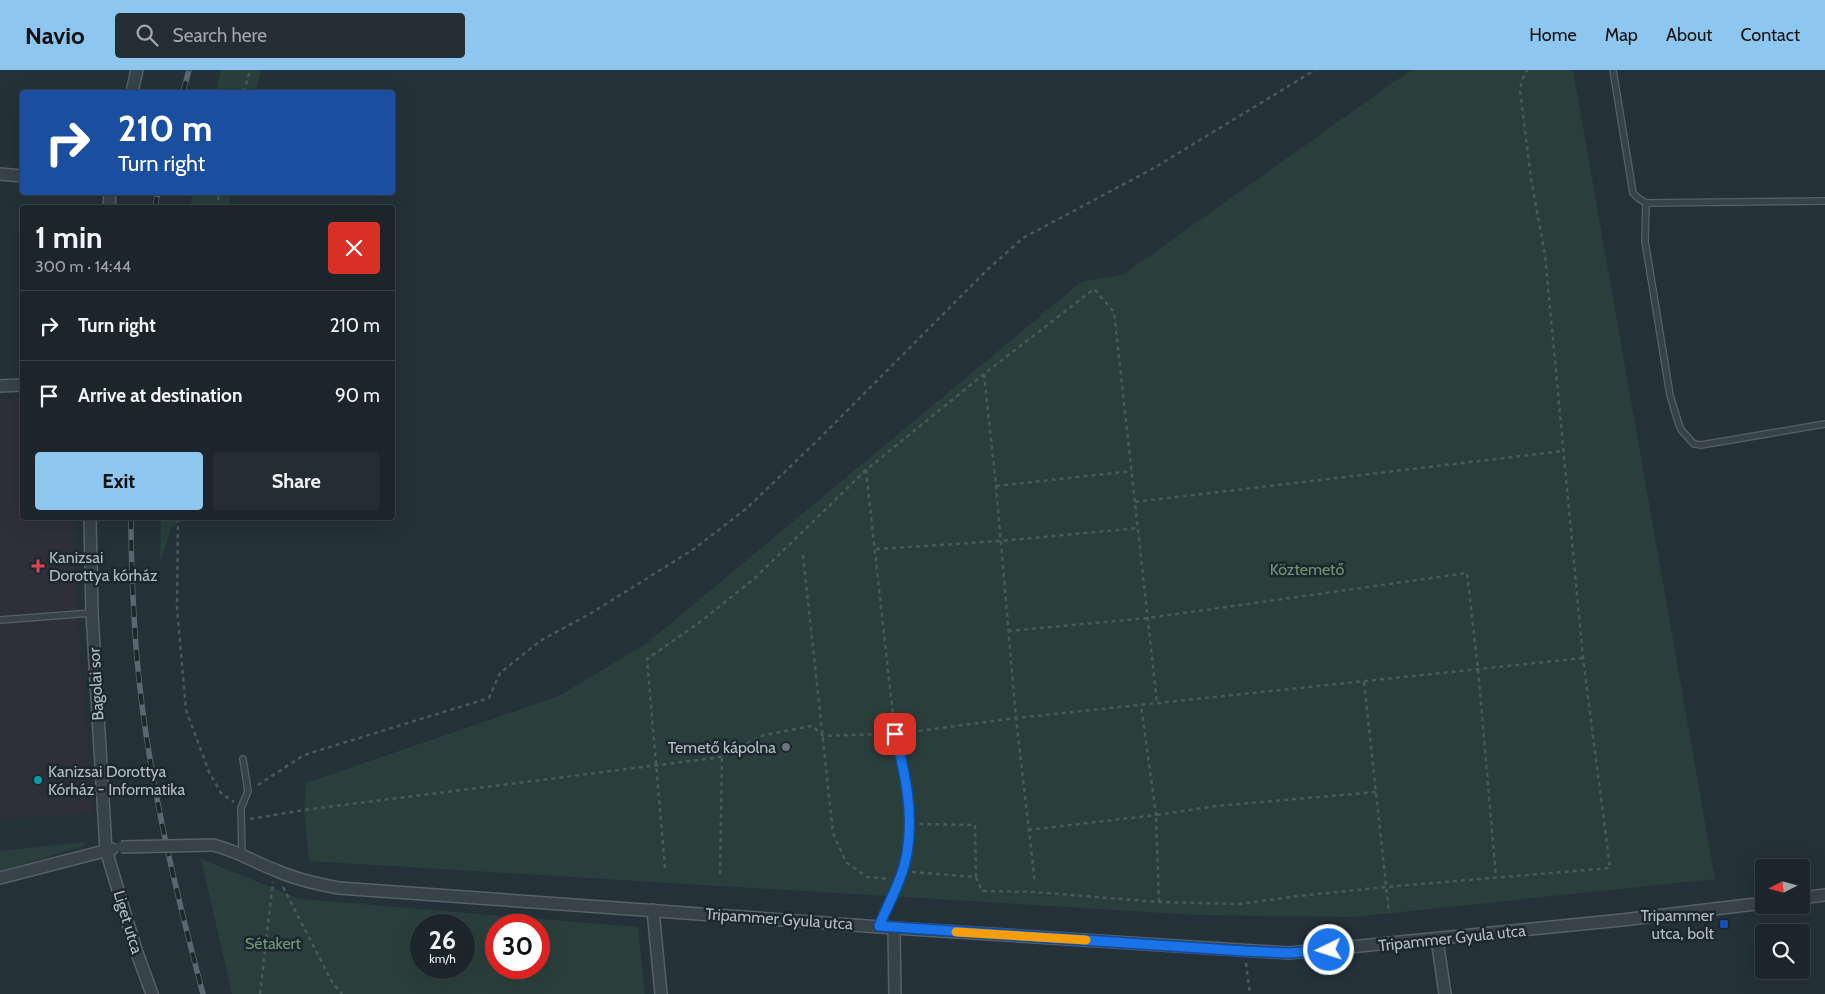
<!DOCTYPE html>
<html lang="en">
<head>
<meta charset="utf-8">
<style>
  :root { --surface:#1b252a; --page:#242d32; --text:#f1f3f6; --muted:#a0a5a8; --line:#394247; --accent:#8dc6ef }
  body { margin:0; font-family:Cabin,sans-serif; background:var(--page); color:var(--text); height:100vh; display:flex; flex-direction:column; font-size:19px; white-space:nowrap }
  * { box-sizing:border-box; margin:0 }
  p { font-size:16px; color:var(--muted) }
  .icon { flex:none; width:28px; height:28px; fill:none; stroke:currentColor; stroke-width:2; stroke-linecap:round; stroke-linejoin:round }
  .map { position:relative; flex:1; overflow:hidden }
  .side { position:absolute; left:20px; top:135px; width:375px; height:315px; display:flex; flex-direction:column; background:var(--surface); border-radius:5px; box-shadow:0 5px 20px #0002,0 0 0 1px var(--line) }
  .side>* { flex:none }
  .guide { position:absolute; left:20px; top:20px; width:375px; height:105px; border-radius:5px; box-shadow:0 5px 20px #0002,0 0 0 1px var(--line); background:#1a4fa0; color:#fff; overflow:hidden }
  .needle { width:32px; rotate:264deg }
  .tools { position:absolute; left:1755px; top:789px; display:grid; gap:10px }
  .tools a { display:grid; place-items:center; width:55px; height:55px; border-radius:5px; background:var(--surface); box-shadow:0 5px 20px #0002,0 0 0 1px var(--line); font-size:25px }
  .speed { position:absolute; left:410px; top:844px; display:flex; gap:10px; font-size:25px; font-weight:700; text-align:center }
  .speed>* { display:grid; place-content:center; width:65px; height:65px; border-radius:50%; background:var(--surface); box-shadow:0 5px 20px #0002,0 0 0 1px var(--line); line-height:1 }
  .speed small { font-size:12px; font-weight:400 }
  .speed .limit { border:8px solid #d22; background:#fff; color:#111 }
  .pin { position:absolute; display:grid; place-items:center; width:42px; height:42px; color:#fff; margin:-21px; border-radius:10px; box-shadow:0 2px 8px #0006 }
  .me { position:absolute; width:55px; margin:-28px; rotate:266deg; stroke-linejoin:round; filter:drop-shadow(0 0 4px #0008) }
  .turn { display:flex; align-items:center; gap:18px; height:105px; padding:0 15px; font-size:22px }
  .turn .icon { width:65px; height:65px; stroke-width:2.5 }
  .turn b { display:block; font-size:35px; line-height:42px }
  .round { display:grid; place-items:center; flex:none; width:52px; height:52px; border-radius:5px; background:var(--page) }
  .headline { display:flex; align-items:center; justify-content:space-between; height:85px; padding:0 15px }
  h1 { font-size:30px; font-weight:700; line-height:38px }
  .button { display:flex; gap:10px; margin-top:auto; padding:10px 15px }
  .button a { flex:1; height:58px; border-radius:5px; background:var(--accent); color:#111; font-size:20px; font-weight:700; line-height:58px; text-align:center }
  .button a+a { background:var(--page); color:var(--text) }
  ul { padding:0; list-style:none }
  li { display:flex; align-items:center; gap:15px; height:70px; padding:0 15px; border-top:1px solid var(--line) }
  li div { flex:1 }
  li b { display:block; font-size:19px }
  li em { font-style:normal }
  header { display:flex; align-items:center; gap:30px; box-sizing:border-box; height:70px; padding:0 25px; background:var(--accent); color:#111 }
  header strong { font-size:24px }
  nav { display:flex; gap:28px; margin-inline-start:auto; font-size:18px }
  .search { width:350px; height:45px; background:var(--page); display:flex; align-items:center; gap:12px; box-sizing:border-box; padding:0 18px; border-radius:5px; color:var(--muted); font-size:19px }
  .map>svg:first-child { display:block }
  .medical { fill:#2e2f3b }
  .green { fill:#2a3f3b; fill-rule:evenodd }
  .lines { fill:none; stroke-linecap:round; stroke-linejoin:round }
  .service-casing { stroke:#556067; stroke-width:8 }
  .minor-casing { stroke:#556067; stroke-width:14 }
  .path { stroke:#475b59; stroke-width:2.5; stroke-dasharray:4 4; stroke-linecap:butt }
  .service { stroke:#374249; stroke-width:5.5 }
  .minor { stroke:#374249; stroke-width:11 }
  .rail-casing { stroke:#596770; stroke-width:5.5 }
  .rail { stroke:#1c272e; stroke-width:4; stroke-dasharray:11; stroke-linecap:butt }
  .minor-bridge-casing { stroke:#556067; stroke-width:14; stroke-linecap:butt }
  .minor-bridge { stroke:#374249; stroke-width:11 }
  .route-casing { stroke:#114b97; stroke-width:12 }
  .route { stroke:#1a73e8; stroke-width:9 }
  .slow { stroke:#f59e0b; stroke-width:9 }
  .health-dot { fill:#e0444e; stroke:#1c272e; stroke-width:2 }
  .worship-dot { fill:#6b7280; stroke:#1c272e; stroke-width:2 }
  .culture-dot { fill:#0f9aa8; stroke:#1c272e; stroke-width:2 }
  .transit-dot { fill:#1a4fb4; stroke:#1c272e; stroke-width:2 }
  .labels { text-anchor:middle; dominant-baseline:central; stroke-width:5; stroke-linejoin:round; paint-order:stroke }
  .poi-label { font-size:16px; fill:#b2bdc5; stroke:#1c272e; text-anchor:start }
  .park-label { font-size:16px; fill:#729973; stroke:#1c272e }
  .street-label { font-size:16px; fill:#b2bdc5; stroke:#1c272e }
</style>
</head>
<body>
<header>
<strong>Navio</strong>
<div class="search"><svg class="icon" aria-label="search" viewBox="0 0 24 24"><circle cx="10" cy="10" r="6"/><path d="M15 15l6 6"/></svg>Search here</div>
<nav><a>Home</a><a>Map</a><a>About</a><a>Contact</a></nav>
</header>
<div class="map">
<svg width="1825" height="924" viewBox="0 0 1825 924">
  <rect width="100%" height="100%" fill="#243138"/>
  <!-- medical -->
  <polygon class="medical" points="0,329 22,329 22,448 74,448 77,544 94,744 0,748"/>
  <!-- green -->
  <g class="green">
    <polygon points="221,0 261,0 256,22 216,22"/>
    <polygon points="1411,0 1573,0 1715,809 1354,847 1197,845 309,791 304,740 306,713 559,626 647,573 1081,212 1124,204"/>
    <polygon points="193,123 193,122 231,123 228,137 190,137"/>
    <polygon points="161,448 184,448 171,458 160,493"/>
    <polygon points="85,772 84,776 0,801 0,781"/>
    <path d="M201,789L300,829L638,857L645,924H232ZM421,855H464V898H421ZM496,855H539V898H496Z"/>
  </g>
  <g class="lines">
    <defs>
      <g id="service">
        <polyline points="1613,0 1633,123 1638,128 1646,133 1645,171 1670,325 1679,355 1682,361 1694,374 1701,375 1825,354"/>
        <polyline points="1646,133 1825,131"/>
        <polyline points="0,550 92,543"/>
        <polyline points="242,785 241,738 248,721 243,689"/>
        <path d="M879,856C888,833 903,806 907,783C914,743 905,703 895,664"/>
      </g>
      <g id="minor">
        <polyline points="132,22 137,0"/>
        <polyline points="0,104 22,106"/>
        <polyline points="109,138 110,122"/>
        <polyline points="0,316 22,315"/>
        <polyline points="90,448 92,543 106,780 136,880 152,924"/>
        <path d="M213,775C235,780 254,792 275,800C295,809 317,814 339,818L894,858L1289,883L1622,850L1764,833"/>
        <polyline points="0,808 112,779"/>
        <polyline points="1801,828 1825,825"/>
        <polyline points="653,840 661,924"/>
        <polyline points="894,858 895,924"/>
        <polyline points="1437,869 1445,924"/>
      </g>
    </defs>
    <!-- service casing -->
    <use href="#service" class="service-casing"/>
    <!-- minor casing -->
    <use href="#minor" class="minor-casing"/>
    <!-- path -->
    <g class="path">
      <polyline points="244,22 250,0"/>
      <polyline points="216,138 220,122"/>
      <polyline points="984,304 996,416 1016,648 1035,813"/>
      <polyline points="866,400 894,655"/>
      <polyline points="996,416 1132,401"/>
      <polyline points="1135,432 1563,381"/>
      <polyline points="178,448 177,538 186,640 209,702 221,723 234,732"/>
      <polyline points="876,479 1001,471 1138,458"/>
      <polyline points="803,485 833,763 846,792 867,807 890,809"/>
      <polyline points="1008,561 1148,548 1467,503 1478,599 1496,807"/>
      <polyline points="1364,612 1389,843"/>
      <polyline points="903,663 1016,648 1583,588"/>
      <polyline points="258,715 304,685 489,628 500,603 540,571 593,542 694,479 747,438 819,369 988,199 1023,168 1154,98 1315,0"/>
      <polyline points="250,749 304,740 722,687 764,665 812,656 823,666 886,664"/>
      <polyline points="1028,760 1156,745 1141,635"/>
      <polyline points="665,798 647,589 700,552 755,508 866,400 984,304 1094,219 1114,242 1157,633"/>
      <polyline points="912,802 976,807 975,755 919,754"/>
      <polyline points="720,804 722,687"/>
      <polyline points="976,807 982,821 1034,822 1159,832 1239,834 1298,826 1386,817 1610,798 1583,588 1545,185 1531,109 1520,20 1522,10 1527,0"/>
      <polyline points="283,817 332,912 342,924"/>
      <polyline points="1159,832 1156,745 1216,736 1376,722"/>
      <polyline points="1246,893 1250,924"/>
      <polyline points="260,924 273,812"/>
    </g>
    <!-- service -->
    <use href="#service" class="service"/>
    <!-- minor -->
    <use href="#minor" class="minor"/>
    <defs>
      <g id="rail">
        <polyline points="183,22 189,0"/>
        <polyline points="155,138 158,122"/>
        <path d="M131,448C131,491 133,534 136,577C145,694 173,811 203,924"/>
      </g>
    </defs>
    <!-- rail casing -->
    <use href="#rail" class="rail-casing"/>
    <!-- rail -->
    <use href="#rail" class="rail"/>
    <defs>
      <polyline id="minor-bridge" points="121,777 213,775"/>
    </defs>
    <!-- minor-bridge casing -->
    <use href="#minor-bridge" class="minor-bridge-casing"/>
    <!-- minor-bridge -->
    <use href="#minor-bridge" class="minor-bridge"/>
  </g>
  <g class="lines">
    <defs>
      <path id="route" d="M895,664C905,703 914,743 907,783C903,808 889,832 879,856L1244,881L1289,883L1329,880"/>
    </defs>
    <!-- route casing -->
    <use href="#route" class="route-casing"/>
    <!-- route -->
    <use href="#route" class="route"/>
    <!-- slow -->
    <polyline class="slow" points="956,862 1086,870"/>
  </g>
  <!-- markers -->
  <path class="health-dot" d="M35.5 488.5h5v5h5v5h-5v5h-5v-5h-5v-5h5z"/>
  <circle class="worship-dot" cx="786" cy="677" r="5"/>
  <circle class="culture-dot" cx="38" cy="710" r="5"/>
  <rect class="transit-dot" x="1719" y="849" width="10" height="10" rx="2.5"/>
  <g class="labels">
    <!-- poi labels -->
    <g class="poi-label">
      <text x="49" y="487">Kanizsai<tspan x="49" dy="18">Dorottya kórház</tspan></text>
      <text x="776" y="677" text-anchor="end">Temető kápolna</text>
      <text x="48" y="701">Kanizsai Dorottya<tspan x="48" dy="18">Kórház - Informatika</tspan></text>
      <text x="1714" y="845" text-anchor="end">Tripammer<tspan x="1714" dy="18">utca, bolt</tspan></text>
    </g>
    <!-- park labels -->
    <g class="park-label">
      <text x="1307" y="499">Köztemető</text>
      <text x="273" y="873">Sétakert</text>
    </g>
    <!-- street labels -->
    <g class="street-label">
      <text transform="translate(96 614) rotate(-93)">Bagolai sor</text>
      <text transform="translate(779 849) rotate(4)">Tripammer Gyula utca</text>
      <text transform="translate(128 852) rotate(73)">Liget utca</text>
      <text transform="translate(1452 868) rotate(-6)">Tripammer Gyula utca</text>
    </g>
  </g>
</svg>
<div class="tools">
<a><svg class="needle" viewBox="-14 -14 28 28"><path d="M0-13l5 13h-10z" fill="#e53935"/><path d="M0 13l5-13h-10z" fill="#a0a5a8"/></svg></a>
<a><svg class="icon" aria-label="search" viewBox="0 0 24 24"><circle cx="10" cy="10" r="6"/><path d="M15 15l6 6"/></svg></a>
</div>
<div class="speed"><div>26<small>km/h</small></div><div class="limit">30</div></div>
<div class="pin" style="left:895px;top:664px;background:#d93025"><svg class="icon" aria-label="arrive" viewBox="0 0 24 24"><path d="M6 21V4h12l-3 4 3 4H6"/></svg></div>
<svg class="me" style="left:1329px;top:880px" viewBox="-20 -20 40 40"><circle r="17" fill="#1a73e8" stroke="#fff" stroke-width="3"/><path d="M0-11L8 9 0 5-8 9z" fill="#fff"/></svg>
<div class="guide">
<div class="turn"><svg class="icon" aria-label="right" viewBox="0 0 24 24"><path d="M7 20v-9h11M14 6l5 5-5 5"/></svg><div><b>210 m</b>Turn right</div></div>
</div>
<section class="side">
<div class="headline"><div><h1>1 min</h1><p>300 m · 14:44</p></div><a class="round" style="background:#d93025;color:#fff"><svg class="icon" aria-label="close" viewBox="0 0 24 24"><path d="M6 6l12 12M18 6L6 18"/></svg></a></div>
<ul>
<li><svg class="icon" aria-label="right" viewBox="0 0 24 24"><path d="M7 20v-9h11M14 6l5 5-5 5"/></svg><div><b>Turn right</b></div><em>210 m</em></li>
<li><svg class="icon" aria-label="arrive" viewBox="0 0 24 24"><path d="M6 21V4h12l-3 4 3 4H6"/></svg><div><b>Arrive at destination</b></div><em>90 m</em></li>
</ul>
<div class="button"><a>Exit</a><a>Share</a></div>
</section>
</div>
</body>
</html>
